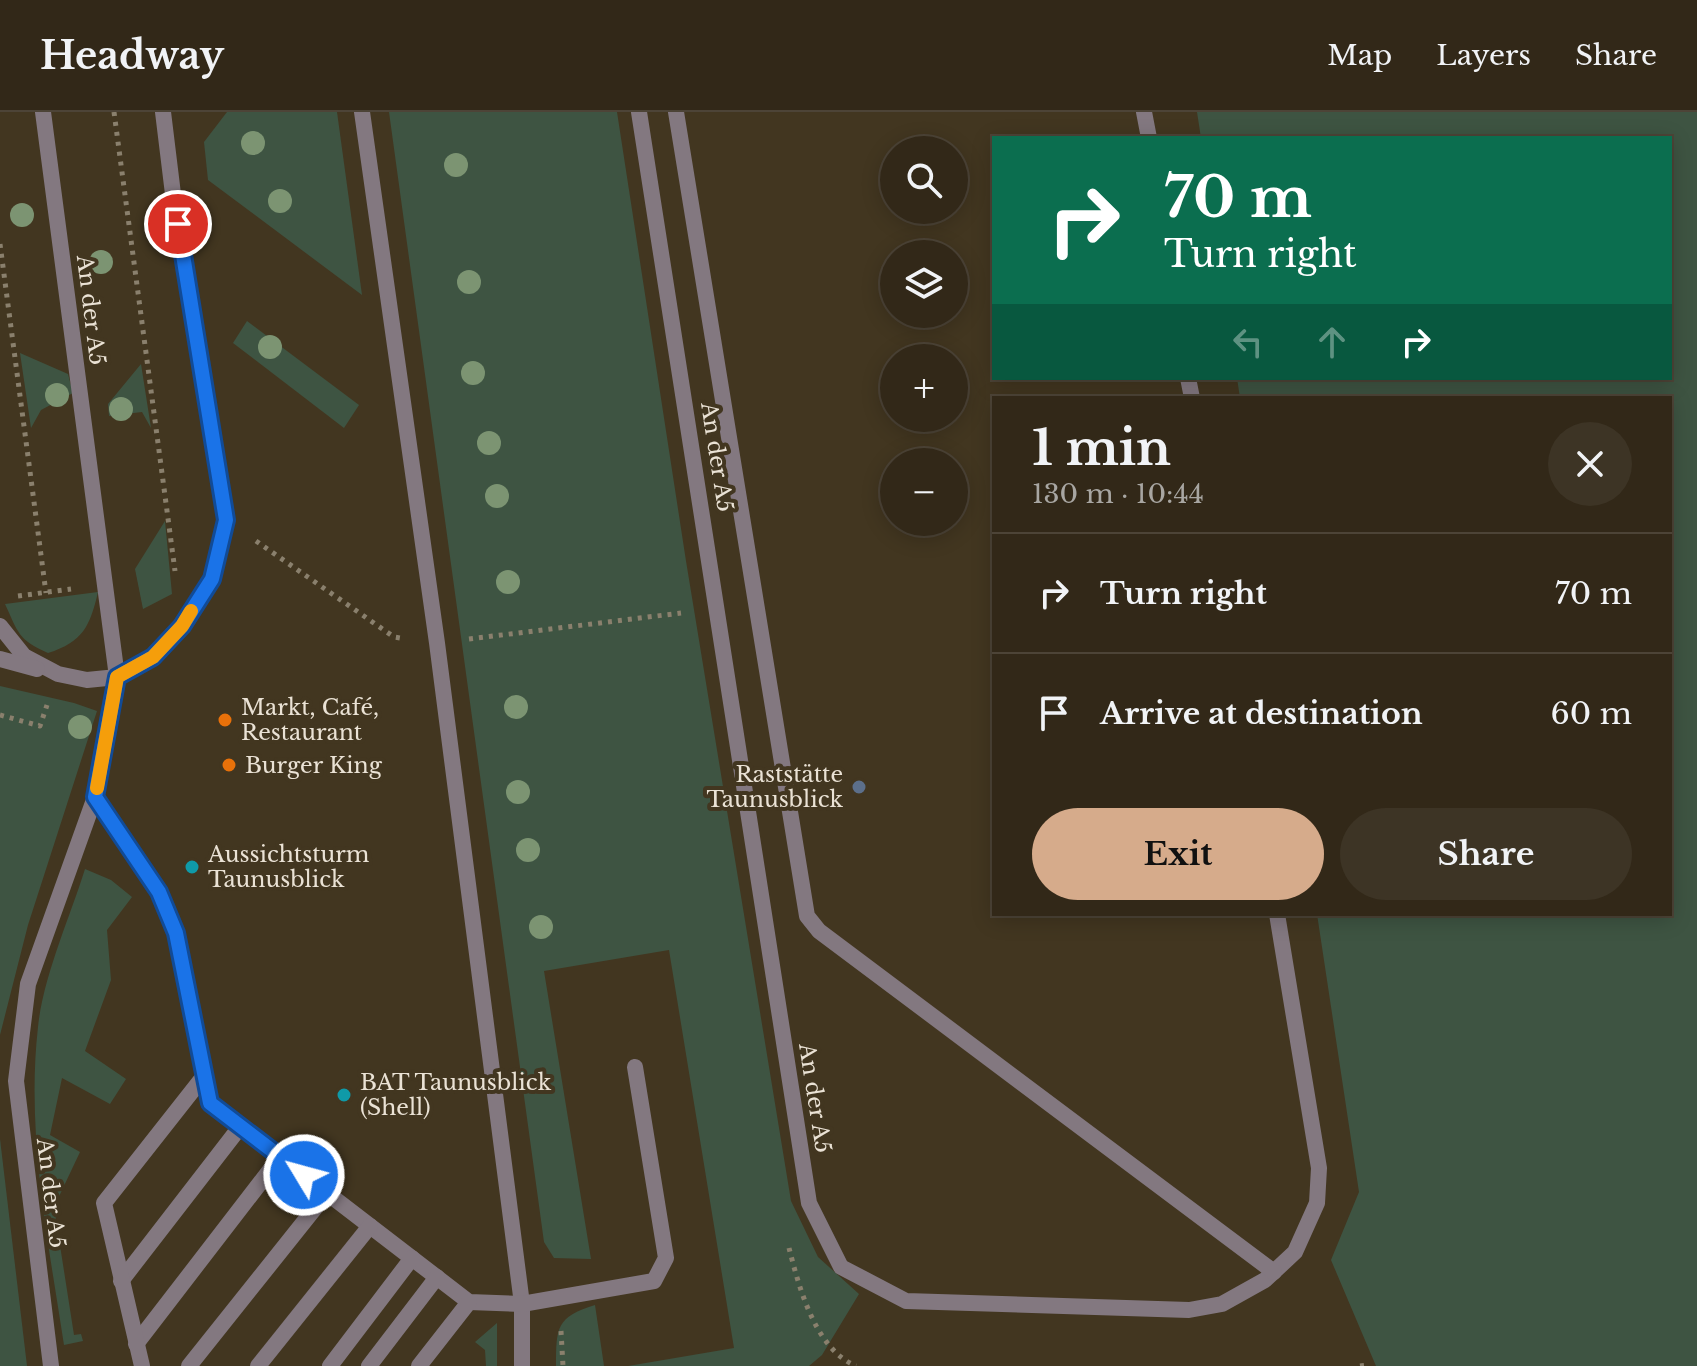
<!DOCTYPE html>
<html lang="en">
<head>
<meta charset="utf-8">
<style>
  :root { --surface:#322818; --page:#3d3425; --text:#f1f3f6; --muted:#a8a6a2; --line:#4d4437; --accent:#d6ab8b }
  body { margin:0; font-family:"Libre Baskerville",serif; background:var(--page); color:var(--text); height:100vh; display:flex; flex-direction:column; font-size:30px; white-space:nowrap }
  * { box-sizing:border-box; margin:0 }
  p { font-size:26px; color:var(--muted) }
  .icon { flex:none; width:44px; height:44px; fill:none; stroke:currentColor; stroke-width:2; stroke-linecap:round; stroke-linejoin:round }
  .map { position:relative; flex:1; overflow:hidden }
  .drawer { position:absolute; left:992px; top:284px; width:680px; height:520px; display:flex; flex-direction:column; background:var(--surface); border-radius:0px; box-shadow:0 4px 20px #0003,0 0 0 2px var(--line) }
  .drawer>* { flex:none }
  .top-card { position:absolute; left:992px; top:24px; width:680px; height:244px; border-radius:0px; box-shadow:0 4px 20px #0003,0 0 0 2px var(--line); background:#0b6e4f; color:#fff; overflow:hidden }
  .controls { position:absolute; left:880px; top:24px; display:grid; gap:16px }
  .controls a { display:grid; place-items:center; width:88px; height:88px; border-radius:50%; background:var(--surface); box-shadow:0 4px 20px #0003,0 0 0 2px var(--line); font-size:40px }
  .pin { position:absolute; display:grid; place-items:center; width:68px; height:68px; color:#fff; margin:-34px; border:4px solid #fff; border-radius:50%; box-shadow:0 2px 8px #0007 }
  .me { position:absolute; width:88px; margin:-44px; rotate:307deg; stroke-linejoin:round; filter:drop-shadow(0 0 6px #0008) }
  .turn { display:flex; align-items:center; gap:28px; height:168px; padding:0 40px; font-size:36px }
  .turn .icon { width:104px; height:104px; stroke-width:2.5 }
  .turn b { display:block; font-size:56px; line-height:68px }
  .lanes { display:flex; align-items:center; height:76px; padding:0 40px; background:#0003; justify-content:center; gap:40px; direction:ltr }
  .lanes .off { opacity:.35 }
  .round { display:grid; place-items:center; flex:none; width:84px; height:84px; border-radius:42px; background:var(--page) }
  .overview { display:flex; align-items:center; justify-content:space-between; height:136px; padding:0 40px }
  h1 { font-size:48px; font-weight:700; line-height:60px }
  .cta { display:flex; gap:16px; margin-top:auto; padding:16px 40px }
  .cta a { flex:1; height:92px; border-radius:48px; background:var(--accent); color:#111; font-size:32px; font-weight:700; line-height:92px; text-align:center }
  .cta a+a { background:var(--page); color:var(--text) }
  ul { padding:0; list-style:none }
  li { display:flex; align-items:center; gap:24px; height:120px; padding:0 40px; border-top:2px solid var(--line) }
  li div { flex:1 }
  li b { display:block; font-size:30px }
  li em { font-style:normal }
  header { display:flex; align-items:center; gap:48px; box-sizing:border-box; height:112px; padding:0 40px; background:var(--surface); border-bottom:2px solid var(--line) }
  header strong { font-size:38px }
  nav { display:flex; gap:44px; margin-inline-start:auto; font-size:28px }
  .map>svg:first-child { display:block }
  .green { fill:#3e5442 }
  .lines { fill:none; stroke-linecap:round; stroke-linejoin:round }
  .path { stroke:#8a806d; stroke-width:5; stroke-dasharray:4 6; stroke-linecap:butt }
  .lane { stroke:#837880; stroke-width:16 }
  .tree { fill:#7c9472 }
  .route-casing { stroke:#114b97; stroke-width:20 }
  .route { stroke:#1a73e8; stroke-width:14 }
  .slow { stroke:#f59e0b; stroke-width:14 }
  .food-dot { fill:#e8710a; stroke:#423620; stroke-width:3 }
  .service-dot { fill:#5c6f8a; stroke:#423620; stroke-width:3 }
  .culture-dot { fill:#0f9aa8; stroke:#423620; stroke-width:3 }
  .labels { text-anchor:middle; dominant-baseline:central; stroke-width:8; stroke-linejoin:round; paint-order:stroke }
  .street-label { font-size:22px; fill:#eae2d5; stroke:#423620 }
  .poi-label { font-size:22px; fill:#eae2d5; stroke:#423620; text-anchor:start }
</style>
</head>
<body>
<header>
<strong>Headway</strong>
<nav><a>Map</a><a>Layers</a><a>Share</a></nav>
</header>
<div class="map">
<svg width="1697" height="1254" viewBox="0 0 1697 1254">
  <rect width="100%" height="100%" fill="#423620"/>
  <!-- green -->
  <g class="green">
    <polygon points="227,0 337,0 362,183 208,68 204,30"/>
    <polygon points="389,0 617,0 686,449 791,1089 818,1145 859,1182 822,1243 809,1254 628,1254 734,1236 669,838 544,859 591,1147 554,1146 544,1130"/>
    <polygon points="1197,0 1697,0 1697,1254 1376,1254 1331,1148 1359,1080 1317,802 1670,802 1670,286 1240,286 1237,266 1670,266 1670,26 1201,26"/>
    <polygon points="247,209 359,293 344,316 233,231"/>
    <polygon points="20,241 68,262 73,281 41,298 31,316"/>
    <polygon points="141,252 151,316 142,300 109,304 108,292"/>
    <polygon points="165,409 172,482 143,497 135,457"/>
    <path d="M98,480C90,514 83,530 48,541C18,528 18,520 5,492Z"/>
    <polygon points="0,574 74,591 97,599 28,813 0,923"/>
    <path d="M85,757L111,768L132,785L107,818L111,868L85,939L126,967L110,992L62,966L50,1023L80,1040L54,1095L74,1223L81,1222L83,1229L64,1233C48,1128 26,1021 38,915C43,865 70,805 85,757Z"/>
    <polygon points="0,1027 27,1254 0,1254"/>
    <path d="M595,1193L604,1254H556C556,1216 556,1205 595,1193Z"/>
    <polygon points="497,1211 497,1254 486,1254 485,1238 475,1230"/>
  </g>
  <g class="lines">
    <!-- path -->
    <g class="path">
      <polyline points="114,0 175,459"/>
      <polyline points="0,132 46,481"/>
      <polyline points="256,429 394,525 400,526"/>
      <polyline points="18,484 71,477"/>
      <polyline points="469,527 681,501"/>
      <polyline points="0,603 40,614 47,593"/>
      <path d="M789,1136C799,1175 815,1237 856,1254"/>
      <polyline points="561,1219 563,1254"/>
      <polyline points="1360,1254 1369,1253"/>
    </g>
    <!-- lane -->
    <g class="lane">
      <polyline points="43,0 117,565 95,685 28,872 16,969 51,1254"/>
      <polyline points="362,0 437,531 522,1192 522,1254"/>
      <polyline points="639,0 809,1091 841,1155 906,1189 1189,1198 1222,1192 1265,1168 1295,1140 1317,1091 1319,1056 1277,802"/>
      <polyline points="676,0 807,804 819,819 1274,1160"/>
      <polyline points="1144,0 1149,26"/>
      <polyline points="1188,266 1192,286"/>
      <polyline points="0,514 24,544 58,562 87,568 117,565 153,545 182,514 212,467 226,408 173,82 163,0"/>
      <polyline points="0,547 37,557"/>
      <polyline points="95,685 159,780 176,821 210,991 469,1190 522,1192 654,1169 666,1146 635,955"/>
      <polyline points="121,1169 240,1015"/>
      <polyline points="136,1232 280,1045"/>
      <polyline points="142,1254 104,1091 204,964"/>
      <polyline points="189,1254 327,1081"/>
      <polyline points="258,1254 370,1114"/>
      <polyline points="330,1254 412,1146"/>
      <polyline points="369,1254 437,1165"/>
      <polyline points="419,1254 469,1190"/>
    </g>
  </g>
  <!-- trees -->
  <g class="tree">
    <circle cx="253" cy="31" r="12"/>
    <circle cx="456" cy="53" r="12"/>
    <circle cx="280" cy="89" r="12"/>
    <circle cx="22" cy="103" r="12"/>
    <circle cx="101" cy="150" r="12"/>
    <circle cx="469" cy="170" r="12"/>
    <circle cx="270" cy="235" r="12"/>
    <circle cx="473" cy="261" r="12"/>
    <circle cx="57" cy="283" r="12"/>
    <circle cx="121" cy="297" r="12"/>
    <circle cx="489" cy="331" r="12"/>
    <circle cx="497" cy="384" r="12"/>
    <circle cx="508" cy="470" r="12"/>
    <circle cx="516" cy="595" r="12"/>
    <circle cx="80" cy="615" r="12"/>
    <circle cx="518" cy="680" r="12"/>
    <circle cx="528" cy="738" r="12"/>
    <circle cx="541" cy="815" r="12"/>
  </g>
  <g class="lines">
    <defs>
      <polyline id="route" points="178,112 226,408 212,467 182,514 153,545 117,565 95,685 159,780 176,821 210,991 304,1063"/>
    </defs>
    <!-- route casing -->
    <use href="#route" class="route-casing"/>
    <!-- route -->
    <use href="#route" class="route"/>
    <!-- slow -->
    <polyline class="slow" points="97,676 117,565 153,545 182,514 191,499"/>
  </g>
  <!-- markers -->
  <g class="food-dot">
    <circle cx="225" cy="608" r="8"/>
    <circle cx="229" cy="653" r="8"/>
  </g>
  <circle class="service-dot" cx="859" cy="675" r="8"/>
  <g class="culture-dot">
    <circle cx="192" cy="755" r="8"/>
    <circle cx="344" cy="983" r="8"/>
  </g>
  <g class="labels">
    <!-- street labels -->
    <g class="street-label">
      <text transform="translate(91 198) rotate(83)">An der A5</text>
      <text transform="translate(717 345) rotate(81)">An der A5</text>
      <text transform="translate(815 986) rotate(81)">An der A5</text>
      <text transform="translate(51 1081) rotate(83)">An der A5</text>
    </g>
    <!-- poi labels -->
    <g class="poi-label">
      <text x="241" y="595">Markt, Café,<tspan x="241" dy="25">Restaurant</tspan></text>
      <text x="245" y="653">Burger King</text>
      <text x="843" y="662" text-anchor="end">Raststätte<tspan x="843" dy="25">Taunusblick</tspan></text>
      <text x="208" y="742">Aussichtsturm<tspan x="208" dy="25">Taunusblick</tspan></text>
      <text x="360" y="970">BAT Taunusblick<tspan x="360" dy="25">(Shell)</tspan></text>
    </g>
  </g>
</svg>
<div class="controls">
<a><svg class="icon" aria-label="search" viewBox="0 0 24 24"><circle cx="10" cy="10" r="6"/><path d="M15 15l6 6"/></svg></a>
<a><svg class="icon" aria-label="layers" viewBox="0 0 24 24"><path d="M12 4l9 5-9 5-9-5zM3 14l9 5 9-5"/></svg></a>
<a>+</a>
<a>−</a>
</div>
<div class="pin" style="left:178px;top:112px;background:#d93025"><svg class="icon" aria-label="arrive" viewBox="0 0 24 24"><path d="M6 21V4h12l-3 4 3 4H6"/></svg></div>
<svg class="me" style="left:304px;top:1063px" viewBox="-20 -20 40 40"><circle r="17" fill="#1a73e8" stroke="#fff" stroke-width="3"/><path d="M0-11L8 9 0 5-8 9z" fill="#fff"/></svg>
<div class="top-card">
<div class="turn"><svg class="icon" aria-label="right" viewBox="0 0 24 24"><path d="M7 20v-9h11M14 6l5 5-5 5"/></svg><div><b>70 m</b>Turn right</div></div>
<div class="lanes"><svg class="icon off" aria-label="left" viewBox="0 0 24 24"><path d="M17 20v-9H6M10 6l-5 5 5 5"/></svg><svg class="icon off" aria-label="ahead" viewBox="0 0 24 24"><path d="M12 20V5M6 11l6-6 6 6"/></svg><svg class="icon" aria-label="right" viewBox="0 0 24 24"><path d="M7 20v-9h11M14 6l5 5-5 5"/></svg></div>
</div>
<section class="drawer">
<div class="overview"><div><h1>1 min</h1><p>130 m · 10:44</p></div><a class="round"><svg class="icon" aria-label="close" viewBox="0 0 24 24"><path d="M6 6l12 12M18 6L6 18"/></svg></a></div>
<ul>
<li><svg class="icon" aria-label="right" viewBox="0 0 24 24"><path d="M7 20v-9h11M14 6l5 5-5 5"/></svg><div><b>Turn right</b></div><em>70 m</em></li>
<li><svg class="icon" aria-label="arrive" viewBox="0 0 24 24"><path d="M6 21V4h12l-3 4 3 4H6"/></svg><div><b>Arrive at destination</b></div><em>60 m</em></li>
</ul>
<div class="cta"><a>Exit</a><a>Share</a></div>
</section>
</div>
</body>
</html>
